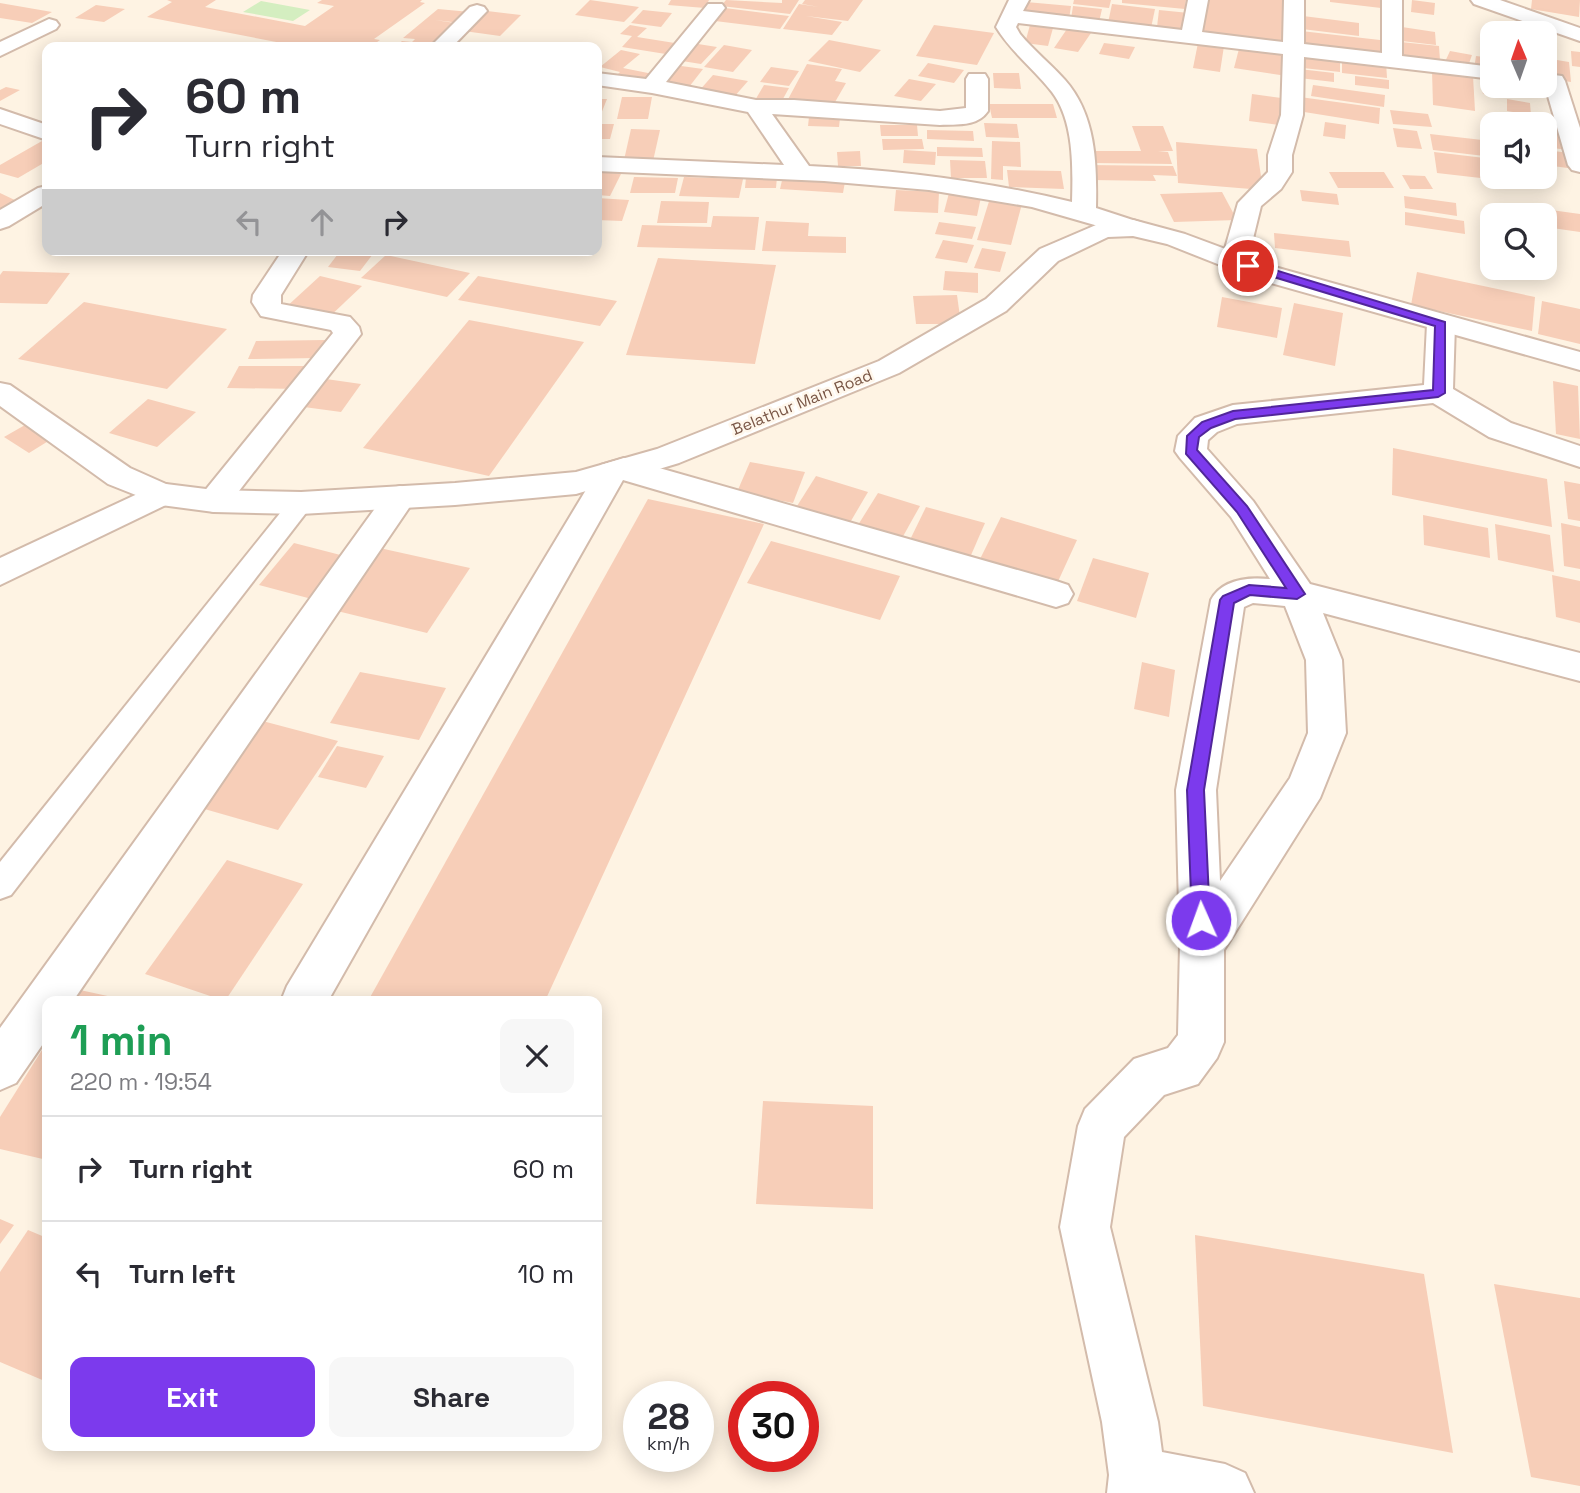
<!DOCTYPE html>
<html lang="en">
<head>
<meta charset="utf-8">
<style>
  :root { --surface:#fff; --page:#f7f7f7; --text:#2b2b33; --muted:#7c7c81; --line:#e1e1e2; --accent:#7c3aed }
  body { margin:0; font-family:"Space Grotesk",sans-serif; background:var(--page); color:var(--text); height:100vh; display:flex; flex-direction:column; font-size:26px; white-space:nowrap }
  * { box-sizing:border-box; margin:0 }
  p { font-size:23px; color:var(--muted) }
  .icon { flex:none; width:38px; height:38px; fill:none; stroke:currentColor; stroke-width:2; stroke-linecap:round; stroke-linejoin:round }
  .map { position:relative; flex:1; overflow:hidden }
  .details { position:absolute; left:42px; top:996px; width:560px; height:455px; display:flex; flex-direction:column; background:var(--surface); border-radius:14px; box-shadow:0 4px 18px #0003 }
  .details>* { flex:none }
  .top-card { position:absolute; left:42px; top:42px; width:560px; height:214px; border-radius:14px; box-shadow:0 4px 18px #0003; background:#fff; color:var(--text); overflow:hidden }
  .needle { width:46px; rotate:358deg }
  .controls { position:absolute; left:1480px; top:21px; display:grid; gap:14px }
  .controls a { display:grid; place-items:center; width:77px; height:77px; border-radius:14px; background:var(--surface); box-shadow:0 4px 18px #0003; font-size:35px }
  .speed { position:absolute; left:623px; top:1381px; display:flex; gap:14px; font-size:35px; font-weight:700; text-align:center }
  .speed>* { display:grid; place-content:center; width:91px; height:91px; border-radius:50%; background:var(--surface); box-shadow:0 4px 18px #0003; line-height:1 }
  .speed small { font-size:18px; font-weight:400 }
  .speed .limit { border:10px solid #d22; background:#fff; color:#111 }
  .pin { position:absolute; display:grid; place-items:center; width:60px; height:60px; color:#fff; margin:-30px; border:4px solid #fff; border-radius:50%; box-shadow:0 2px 7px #0007 }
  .me { position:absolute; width:77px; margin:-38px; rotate:358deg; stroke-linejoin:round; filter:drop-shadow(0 0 5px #0008) }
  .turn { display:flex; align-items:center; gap:24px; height:147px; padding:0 28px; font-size:32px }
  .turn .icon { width:91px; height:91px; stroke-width:2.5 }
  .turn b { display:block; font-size:49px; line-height:60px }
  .lanes { display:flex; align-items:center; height:66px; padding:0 28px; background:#0003; justify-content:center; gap:35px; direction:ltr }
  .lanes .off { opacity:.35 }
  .round { display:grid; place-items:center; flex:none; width:74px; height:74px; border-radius:14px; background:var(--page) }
  .head { display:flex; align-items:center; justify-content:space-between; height:119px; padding:0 28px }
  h1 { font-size:42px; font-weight:700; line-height:52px; color:#1e9e55 }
  .cta { display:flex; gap:14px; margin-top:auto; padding:14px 28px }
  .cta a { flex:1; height:80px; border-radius:14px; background:var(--accent); color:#fff; font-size:28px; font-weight:700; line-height:80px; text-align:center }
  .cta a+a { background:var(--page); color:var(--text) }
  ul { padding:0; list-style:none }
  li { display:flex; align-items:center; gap:21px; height:105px; padding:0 28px; border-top:2px solid var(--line) }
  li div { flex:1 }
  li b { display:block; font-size:26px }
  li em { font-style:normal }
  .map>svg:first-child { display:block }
  .green { fill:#d4eec0 }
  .building { fill:#f7ceb8 }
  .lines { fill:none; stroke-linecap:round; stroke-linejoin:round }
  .service-casing { stroke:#d3bbab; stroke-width:4 }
  .minor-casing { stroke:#d3bbab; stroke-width:4 }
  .tertiary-casing { stroke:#d3bbab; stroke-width:4 }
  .service { fill:#fff; fill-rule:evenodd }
  .minor { fill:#fff; fill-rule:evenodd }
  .tertiary { fill:#fff; fill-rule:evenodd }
  .route { fill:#7c3aed; stroke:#51269a; stroke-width:2 }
  .labels { text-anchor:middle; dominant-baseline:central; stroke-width:5; stroke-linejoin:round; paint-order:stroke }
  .far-street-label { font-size:16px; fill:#795646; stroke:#fff7ec }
</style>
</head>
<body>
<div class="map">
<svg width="1580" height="1493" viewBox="0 0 1580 1493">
  <rect width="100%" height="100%" fill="#fef3e3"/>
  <!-- green -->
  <polygon class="green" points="261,1 310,10 293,21 243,12"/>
  <!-- building -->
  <g class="building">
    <polygon points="167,0 216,0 205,7 305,26 334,6 317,3 322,0 422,0 420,2 425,3 374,39 380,40 370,47 288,47 292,45 147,17 172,2"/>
    <polygon points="590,0 639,7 624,22 575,15"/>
    <polygon points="671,0 709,0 705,8 668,5"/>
    <polygon points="726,0 782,3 782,0 799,0 790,14 721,6"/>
    <polygon points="805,0 863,0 848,21 806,16 842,22 832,35 783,29 799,4 819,7 802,4"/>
    <polygon points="1074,0 1111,0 1109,8 1073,4"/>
    <polygon points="1122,0 1186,0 1185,9 1122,3"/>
    <polygon points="1203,0 1287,0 1284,42 1196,32"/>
    <polygon points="1330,0 1382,0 1381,8 1330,2"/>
    <polygon points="1412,0 1435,3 1434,15 1411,12"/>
    <polygon points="1532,0 1580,0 1579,17 1531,9"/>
    <polygon points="1026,2 1071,6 1069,19 1023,15"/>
    <polygon points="0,3 52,12 32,23 0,18"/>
    <polygon points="1112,4 1155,9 1151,28 1108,23"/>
    <polygon points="96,5 125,9 104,22 75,18"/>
    <polygon points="1073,6 1102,9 1099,22 1071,19"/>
    <polygon points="725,8 789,16 780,29 715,21"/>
    <polygon points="438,9 470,12 460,23 435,20 455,23 432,47 395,47 402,41 412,42 415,39 403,38"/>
    <polygon points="643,10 672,13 661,27 631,23"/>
    <polygon points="1159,10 1189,13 1187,30 1157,27"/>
    <polygon points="487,11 521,15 500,36 464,31"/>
    <polygon points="1303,16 1359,23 1359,36 1302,29"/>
    <polygon points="1493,22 1511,25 1512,33 1494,33"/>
    <polygon points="630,25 647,28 637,37 681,44 672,55 622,47 632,36 620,34"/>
    <polygon points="934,25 994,33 977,65 916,56"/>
    <polygon points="1030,25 1053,28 1048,46 1025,43"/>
    <polygon points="1402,27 1435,32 1436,45 1402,41"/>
    <polygon points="1067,29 1091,33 1078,52 1054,48"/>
    <polygon points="1301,31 1380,40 1381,53 1300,44"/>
    <polygon points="829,40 881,50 860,72 808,61"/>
    <polygon points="527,42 564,45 562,47 524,47"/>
    <polygon points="1401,42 1439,46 1440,61 1402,57"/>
    <polygon points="1104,43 1135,47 1129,59 1099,54"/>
    <polygon points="1198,43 1224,46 1220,72 1193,68"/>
    <polygon points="698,44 717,47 701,64 682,61"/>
    <polygon points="724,45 752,50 733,72 704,67"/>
    <polygon points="1240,45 1292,52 1287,76 1234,68"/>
    <polygon points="621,50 640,54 623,68 658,75 648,85 613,79 620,72 600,67"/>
    <polygon points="1450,51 1472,55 1467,69 1444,64"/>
    <polygon points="1571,51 1580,52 1580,67 1572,66"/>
    <polygon points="1303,52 1340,56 1340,72 1303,68"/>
    <polygon points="1476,56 1493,58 1493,72 1474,69"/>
    <polygon points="1342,57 1386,62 1387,78 1342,73"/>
    <polygon points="1545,58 1569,62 1571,82 1545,78"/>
    <polygon points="928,63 964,70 954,83 918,76"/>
    <polygon points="807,64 842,69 835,81 846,83 831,109 786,103"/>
    <polygon points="674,65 703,69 689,87 659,83"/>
    <polygon points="771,67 799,71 789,86 760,82"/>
    <polygon points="1299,69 1334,73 1334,82 1299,78"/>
    <polygon points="1432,71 1473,76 1475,111 1433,105"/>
    <polygon points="993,73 1019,73 1021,89 994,88"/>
    <polygon points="713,75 748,81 734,97 699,91"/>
    <polygon points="1355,76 1389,80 1389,89 1355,85"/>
    <polygon points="909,79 936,84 921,101 894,96"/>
    <polygon points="1480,81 1493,82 1493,86 1512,86 1515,97 1483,94"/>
    <polygon points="764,85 789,88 779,106 754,102"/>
    <polygon points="1313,85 1385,95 1384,107 1311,96"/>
    <polygon points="6,87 20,90 0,101 0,90"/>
    <polygon points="1252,94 1289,99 1286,126 1249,121"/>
    <polygon points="622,97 652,97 648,119 617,119"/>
    <polygon points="1300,97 1380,108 1379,124 1298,111"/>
    <polygon points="597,99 607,99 599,119 597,119"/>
    <polygon points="1507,99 1530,103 1531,115 1507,111"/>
    <polygon points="989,104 1053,104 1057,118 992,118"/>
    <polygon points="1390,110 1428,114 1432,127 1393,124"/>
    <polygon points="1526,116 1562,120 1567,133 1545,131 1545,124 1529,124"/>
    <polygon points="809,117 840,118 839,127 808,126"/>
    <polygon points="1325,122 1346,125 1345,139 1323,136"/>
    <polygon points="984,123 1017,124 1019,138 986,137"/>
    <polygon points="597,124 614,124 610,139 597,139"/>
    <polygon points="880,125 917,125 918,136 881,136"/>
    <polygon points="1132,126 1163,126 1173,151 1158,151 1168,152 1172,164 1094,163 1090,151 1141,151"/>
    <polygon points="1393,128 1417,131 1422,149 1397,147"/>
    <polygon points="631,129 660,130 653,161 624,160"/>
    <polygon points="927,130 973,131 974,141 927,139"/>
    <polygon points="1545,132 1563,134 1568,150 1545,147"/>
    <polygon points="1430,134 1491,141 1493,157 1433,150"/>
    <polygon points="882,139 922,139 924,149 883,150"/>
    <polygon points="42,141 47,143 47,161 18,178 0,173 0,165"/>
    <polygon points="992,141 1020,142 1021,167 1003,166 1003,180 991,179"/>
    <polygon points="1176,142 1257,149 1263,190 1178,183"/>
    <polygon points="937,147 982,148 983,157 937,156"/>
    <polygon points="904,150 936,152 935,165 903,163"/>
    <polygon points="1545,150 1570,153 1575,169 1545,165"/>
    <polygon points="860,151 861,166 838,166 837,152"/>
    <polygon points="1434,152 1493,159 1493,177 1497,177 1498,180 1437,173"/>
    <polygon points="950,160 985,161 987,178 951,178"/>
    <polygon points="1087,165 1173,166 1177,176 1153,175 1156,181 1092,180"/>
    <polygon points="597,170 622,172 610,196 597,195"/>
    <polygon points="1007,170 1061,171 1064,189 1009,187"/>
    <polygon points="784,172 846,176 843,193 780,189"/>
    <polygon points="1329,172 1384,172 1394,188 1338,188"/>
    <polygon points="1402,175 1425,176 1433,189 1410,189"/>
    <polygon points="634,177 678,178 675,193 630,193"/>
    <polygon points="684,177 743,179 739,198 679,196"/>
    <polygon points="746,177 777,177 776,188 745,188"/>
    <polygon points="896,190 939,192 938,213 894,211"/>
    <polygon points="1300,190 1337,194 1339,205 1302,201"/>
    <polygon points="1222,192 1237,220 1174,222 1160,194"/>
    <polygon points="0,193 21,203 0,213"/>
    <polygon points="949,193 981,197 977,216 944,212"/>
    <polygon points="991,195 1023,200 1011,245 977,240"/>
    <polygon points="1404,196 1456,203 1457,216 1405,208"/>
    <polygon points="597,198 629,200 622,221 597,220"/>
    <polygon points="661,201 709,202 707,223 657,223"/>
    <polygon points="1515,205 1580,214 1580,232 1545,227 1545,215 1517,215"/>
    <polygon points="1405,212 1464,221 1465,234 1405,225"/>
    <polygon points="713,216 759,217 755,250 637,247 642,225 711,227"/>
    <polygon points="766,221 809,223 808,236 846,237 846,253 762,251"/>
    <polygon points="939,222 976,227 972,239 935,234"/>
    <polygon points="1274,233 1349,241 1351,257 1275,248"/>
    <polygon points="943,240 974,245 967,263 935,258"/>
    <polygon points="982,248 1006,252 1000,272 974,268"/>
    <polygon points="341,250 376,250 360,271 328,267"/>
    <polygon points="386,255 470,273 447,297 361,278"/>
    <polygon points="658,258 776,265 755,364 626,355"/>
    <polygon points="3,271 70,273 47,304 0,303 0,275"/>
    <polygon points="945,271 978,273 978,293 943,290"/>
    <polygon points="1417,272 1535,297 1532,331 1411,305"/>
    <polygon points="320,276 362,286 327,319 284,309"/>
    <polygon points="478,276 617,301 600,326 458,300"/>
    <polygon points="957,295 961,324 916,324 913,296"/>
    <polygon points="1222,297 1282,308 1277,338 1217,327"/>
    <polygon points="1542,301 1580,309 1580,344 1538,334"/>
    <polygon points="84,302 227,329 167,389 18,359"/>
    <polygon points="1294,303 1343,313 1335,366 1283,355"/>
    <polygon points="469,320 584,342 489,476 363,448"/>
    <polygon points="325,340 318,358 248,359 256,341"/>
    <polygon points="239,366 310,366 300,389 227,388"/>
    <polygon points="326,379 361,384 341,412 304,407"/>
    <polygon points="1553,381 1578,386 1580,439 1556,434"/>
    <polygon points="148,399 196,412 157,447 109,433"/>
    <polygon points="25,425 50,440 29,453 4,437"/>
    <polygon points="1393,448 1547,479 1552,527 1392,495"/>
    <polygon points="750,462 805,472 793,503 737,492"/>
    <polygon points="816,476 868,492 845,531 792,514"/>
    <polygon points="1564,481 1580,484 1580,521 1568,519"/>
    <polygon points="878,493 920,506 897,547 853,533"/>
    <polygon points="648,499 764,524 545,1001 368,1001"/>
    <polygon points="926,507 985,523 968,562 907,546"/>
    <polygon points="1423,515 1488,528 1490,558 1424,545"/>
    <polygon points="1001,517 1077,540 1055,588 978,563"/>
    <polygon points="1561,523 1580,527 1580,569 1564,566"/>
    <polygon points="1495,524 1550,535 1554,572 1498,560"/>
    <polygon points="771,541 900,576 880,620 747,583"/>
    <polygon points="294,543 356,559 323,602 259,585"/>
    <polygon points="375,547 470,568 427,633 329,609"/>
    <polygon points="1093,558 1149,573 1136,618 1077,601"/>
    <polygon points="1552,575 1580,581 1580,623 1556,617"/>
    <polygon points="1142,662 1175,670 1169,717 1134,709"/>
    <polygon points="360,672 446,688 419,740 330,723"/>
    <polygon points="251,718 338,741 278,830 187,804"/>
    <polygon points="337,746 384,756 366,788 318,777"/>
    <polygon points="227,860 303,884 225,1001 145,974"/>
    <polygon points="80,990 126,1000 126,1001 73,1001"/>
    <polygon points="47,1042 47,1160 0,1149 0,1117"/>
    <polygon points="763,1101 873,1106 873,1209 756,1204"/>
    <polygon points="0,1219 14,1225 0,1244"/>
    <polygon points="28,1230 47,1238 47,1382 0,1362 0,1272"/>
    <polygon points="1195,1235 1424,1274 1453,1453 1203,1406"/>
    <polygon points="1494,1284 1580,1298 1580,1486 1531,1477"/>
  </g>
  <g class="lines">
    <defs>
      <polygon id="service" points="301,495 309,497 313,503 309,509 11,895 0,899 0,862 293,497"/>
      <g id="minor">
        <path d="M1009,0H1029L1023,11L1182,30L1188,0H1208L1202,32L1283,42L1284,0H1304V44L1382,53V0H1402V56L1493,67V79L1304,57L1303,115L1292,155V172L1281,189L1261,206L1248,259L1244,265L1235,267L1226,265L1222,259L1238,203L1268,172V155L1281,115L1283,54L1018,23L1016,27L1020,34C1034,51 1051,64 1065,80C1096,115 1097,164 1096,208L1142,223L1146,228L1142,233L1133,236L1032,207L929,190L824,181L597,171V157L784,165L748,112L652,93L597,85V73L646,79L708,4H722L725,8L666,82L756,100H794L940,111L966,108V79L969,74H985L988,79V111C977,127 957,124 940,125L772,114L809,166C898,170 985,181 1072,202C1073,167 1074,121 1052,92C1034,69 1011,52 996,27Z"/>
        <polygon points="1471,0 1500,0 1580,28 1580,41 1474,4"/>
        <polygon points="477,5 484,7 487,11 452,47 430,47 470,7"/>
        <polygon points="49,19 56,21 59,25 56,29 0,56 0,42"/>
        <polygon points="1554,75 1562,76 1565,81 1580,128 1580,172 1572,170 1568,165 1545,86 1546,76"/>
        <polygon points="0,109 47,125 47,140 0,124"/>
        <polygon points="47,186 47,203 9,226 0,229 0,210 38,188"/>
        <polygon points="283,250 309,250 281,295 281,304 350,317 359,327 361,334 225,509 214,512 203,509 198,501 203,493 333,333 331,330 261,316 252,302 253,295"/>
        <path d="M1441,316L1451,318L1455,324L1453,389L1511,423L1580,446V467L1489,437L1433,403L1237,424L1217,432L1208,440L1207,449L1253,501L1310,584L1580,653V681L1323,613L1342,660L1346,733L1320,798L1224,950V1042L1217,1058L1198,1084L1164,1095L1124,1137L1110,1227L1158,1422L1162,1452L1225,1464L1245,1473L1254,1493H1107L1109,1475L1102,1422L1060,1227L1078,1126L1085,1109L1134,1059L1168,1048L1178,1035L1180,946L1176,790L1211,600C1222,579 1249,577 1270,579L1231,517L1180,458L1175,451L1178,436L1195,418L1233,405L1424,385L1427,324L1431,318ZM1253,603L1285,606L1306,660L1308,733L1290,778L1220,881L1216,790L1244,607Z"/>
        <polygon points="624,458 1056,581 1068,585 1073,594 1068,603 1056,607 623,480 328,1001 281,1001 287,986 601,465"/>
        <polygon points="161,483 172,486 177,494 172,502 0,585 0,558"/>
        <polygon points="400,486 411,489 416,497 411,505 73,1001 47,1001 47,1038 16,1083 0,1090 0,1028 389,489"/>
      </g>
      <polygon id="tertiary" points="1133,220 1185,234 1271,266 1580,352 1580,370 1253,278 1167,244 1133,236 1108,237 1058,261 1006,311 899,373 679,463 576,494 455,505 301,514 214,512 161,505 108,484 0,406 0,383 10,385 130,468 166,484 214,490 301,492 455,483 576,472 657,449 879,361 986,299 1040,249 1096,225"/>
    </defs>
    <!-- service casing -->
    <use href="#service" class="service-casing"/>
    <!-- minor casing -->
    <use href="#minor" class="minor-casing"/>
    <!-- tertiary casing -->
    <use href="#tertiary" class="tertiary-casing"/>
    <!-- service -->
    <use href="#service" class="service"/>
    <!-- minor -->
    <use href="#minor" class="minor"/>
    <!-- tertiary -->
    <use href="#tertiary" class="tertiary"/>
  </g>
  <!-- route -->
  <polygon class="route" points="1244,263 1252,263 1445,322 1445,393 1438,397 1235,419 1211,428 1199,437 1197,450 1247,506 1305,594 1297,599 1250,595 1234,603 1204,790 1210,920 1207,926 1201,928 1194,926 1192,920 1187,790 1220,600 1223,596 1249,585 1286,588 1237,512 1186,454 1187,436 1202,422 1233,411 1433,390 1435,326 1244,268"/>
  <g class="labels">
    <!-- far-street labels -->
    <g class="far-street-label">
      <text transform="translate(802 402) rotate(-22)">Belathur Main Road</text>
    </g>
  </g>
</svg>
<div class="controls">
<a><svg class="needle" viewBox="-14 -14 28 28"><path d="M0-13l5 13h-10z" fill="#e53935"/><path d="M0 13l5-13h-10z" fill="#7c7c81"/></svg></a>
<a><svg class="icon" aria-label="sound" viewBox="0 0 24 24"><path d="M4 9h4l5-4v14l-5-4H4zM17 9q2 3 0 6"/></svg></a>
<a><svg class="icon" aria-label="search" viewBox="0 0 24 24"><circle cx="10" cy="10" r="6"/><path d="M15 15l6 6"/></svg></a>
</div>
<div class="speed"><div>28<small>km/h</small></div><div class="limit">30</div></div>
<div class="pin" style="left:1248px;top:266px;background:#d93025"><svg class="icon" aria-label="arrive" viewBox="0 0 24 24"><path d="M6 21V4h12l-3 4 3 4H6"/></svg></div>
<svg class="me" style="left:1201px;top:920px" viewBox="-20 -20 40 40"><circle r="17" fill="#7c3aed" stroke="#fff" stroke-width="3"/><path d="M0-11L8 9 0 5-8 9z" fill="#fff"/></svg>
<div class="top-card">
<div class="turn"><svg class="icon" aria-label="right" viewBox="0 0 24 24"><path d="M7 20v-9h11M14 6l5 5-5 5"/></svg><div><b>60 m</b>Turn right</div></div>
<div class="lanes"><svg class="icon off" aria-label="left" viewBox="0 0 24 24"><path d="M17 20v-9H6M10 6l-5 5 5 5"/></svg><svg class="icon off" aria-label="ahead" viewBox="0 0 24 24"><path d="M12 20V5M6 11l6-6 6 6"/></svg><svg class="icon" aria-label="right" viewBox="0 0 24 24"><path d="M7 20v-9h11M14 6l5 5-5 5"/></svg></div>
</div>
<section class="details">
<div class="head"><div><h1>1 min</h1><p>220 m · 19:54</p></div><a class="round"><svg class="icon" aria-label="close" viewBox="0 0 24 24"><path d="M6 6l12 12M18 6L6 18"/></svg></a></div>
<ul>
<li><svg class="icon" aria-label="right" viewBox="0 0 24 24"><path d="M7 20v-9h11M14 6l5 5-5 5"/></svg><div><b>Turn right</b></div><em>60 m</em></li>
<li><svg class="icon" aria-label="left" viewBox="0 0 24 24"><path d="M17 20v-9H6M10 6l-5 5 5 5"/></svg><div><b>Turn left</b></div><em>10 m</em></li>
</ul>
<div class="cta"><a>Exit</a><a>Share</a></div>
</section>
</div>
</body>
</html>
